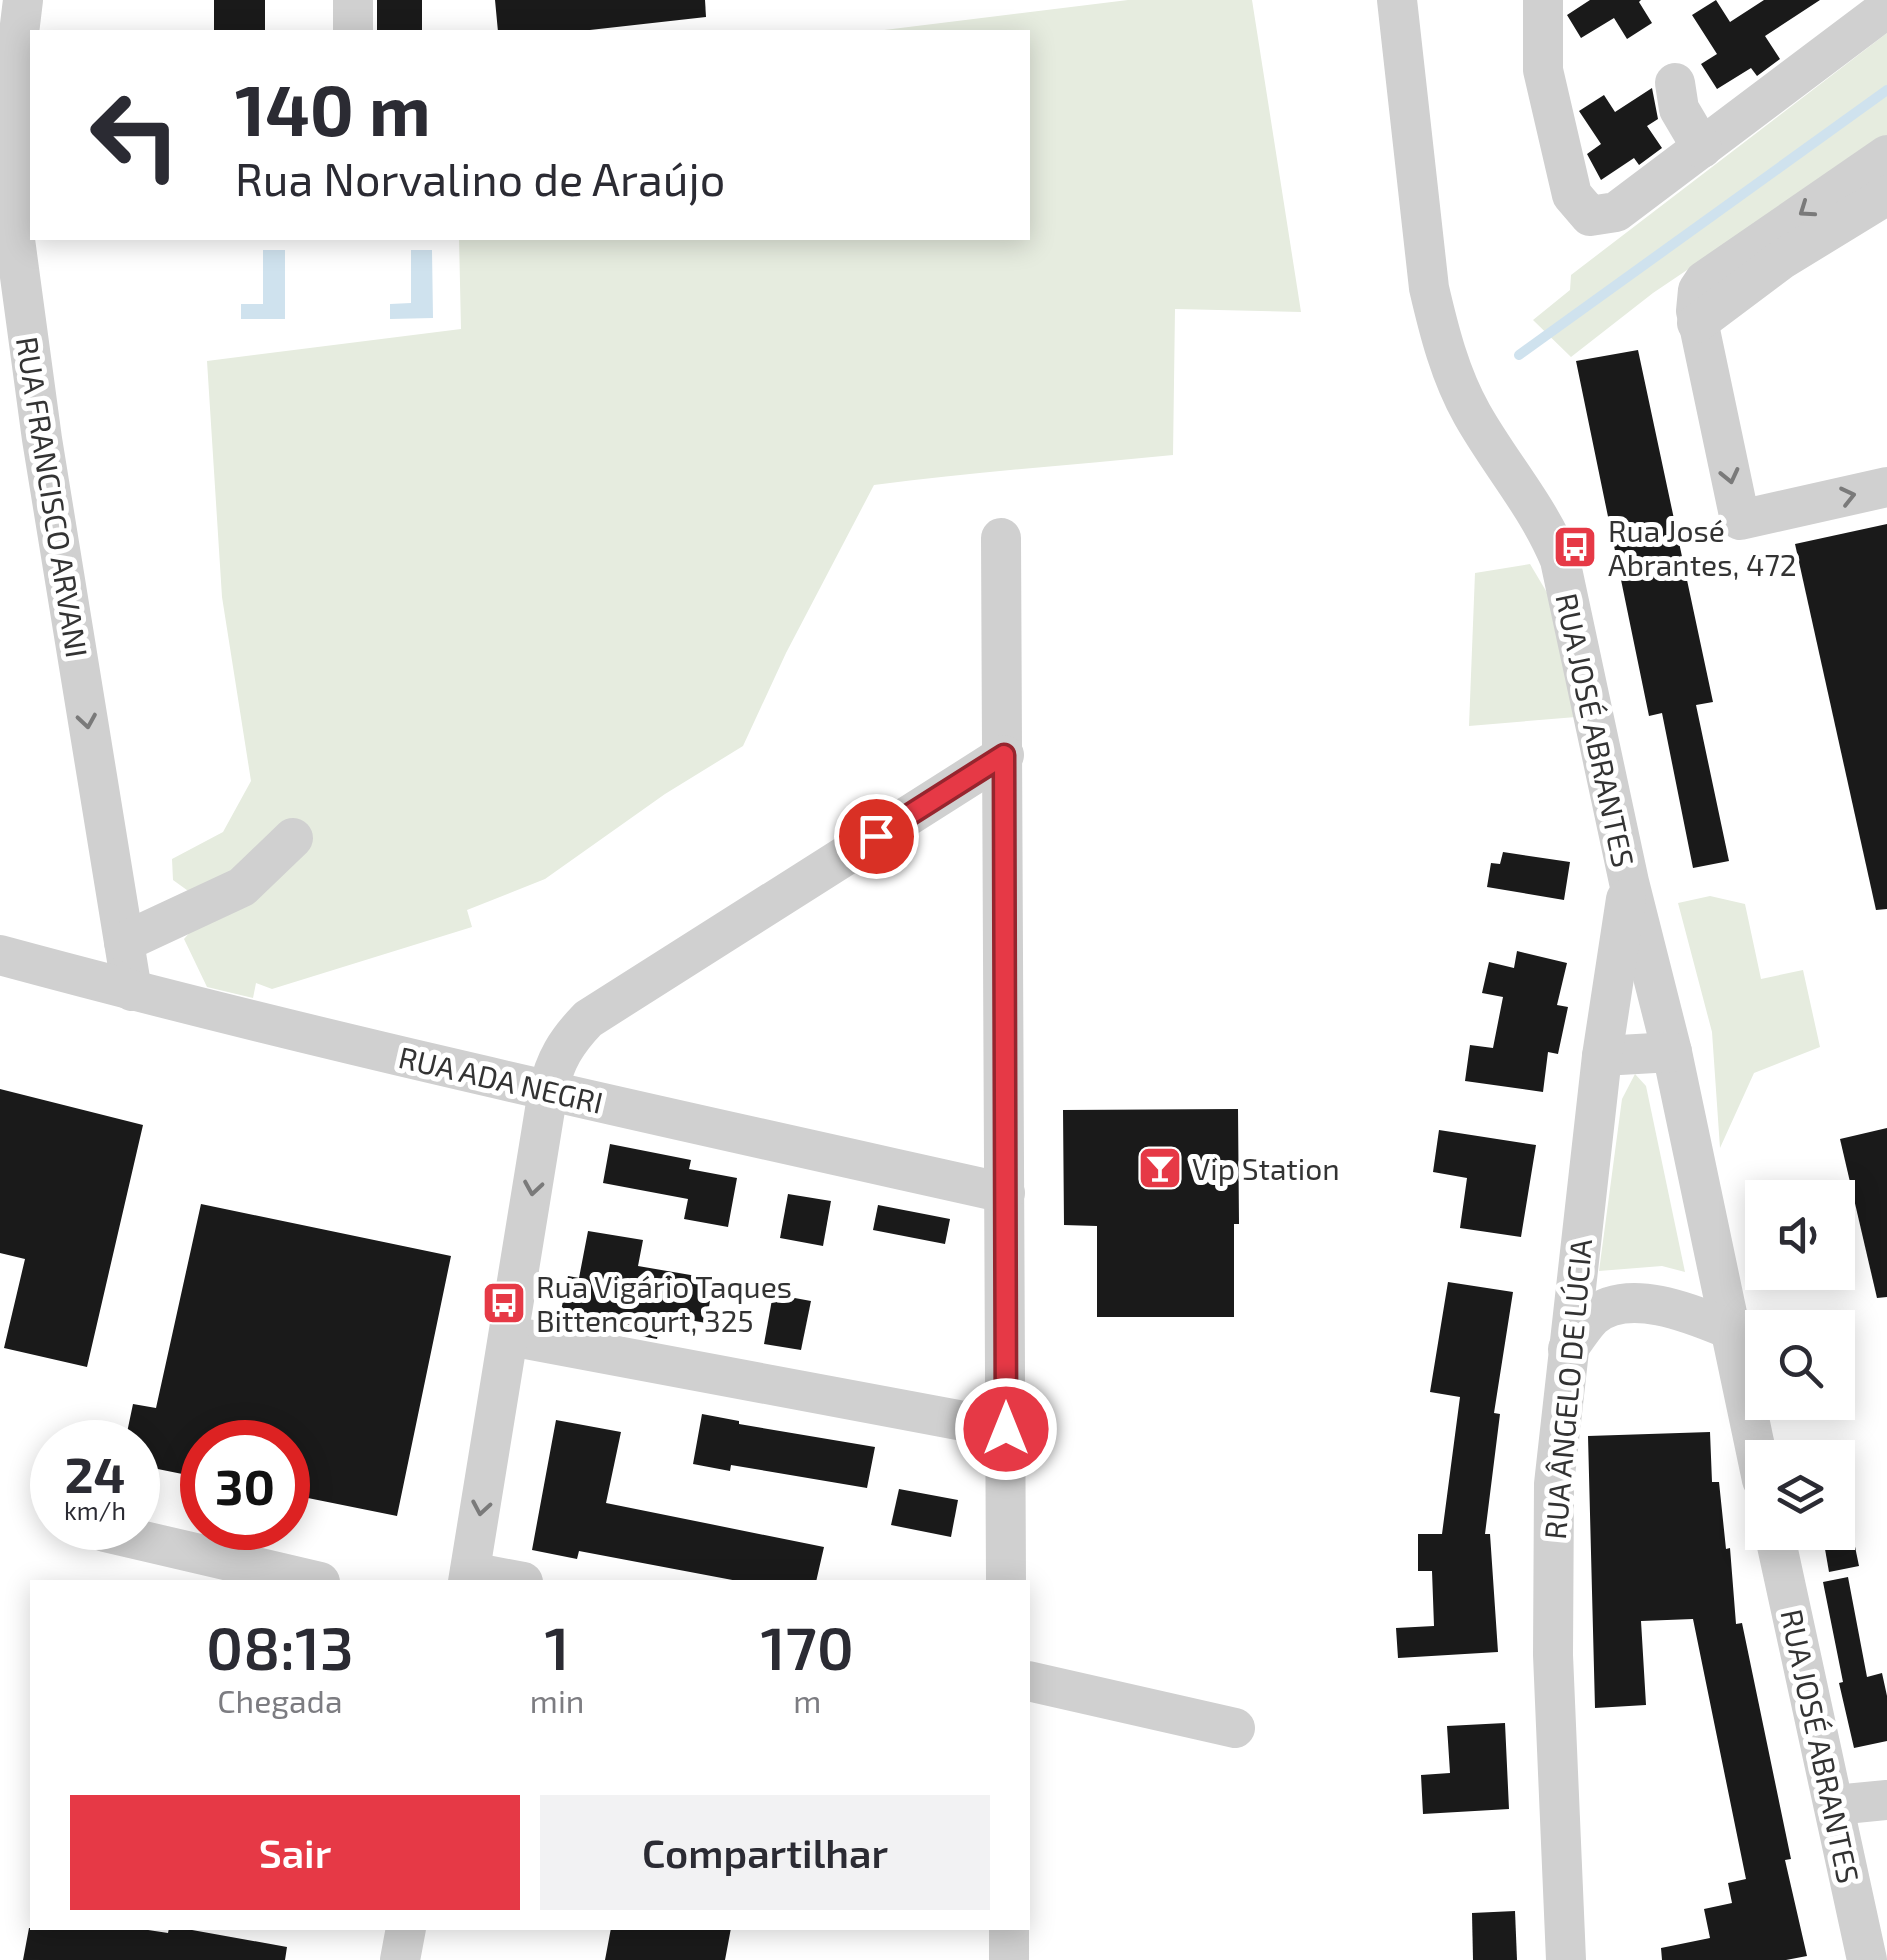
<!DOCTYPE html>
<html lang="pt">
<head>
<meta charset="utf-8">
<style>
  :root { --surface:#fff; --page:#f2f2f3; --text:#2b2b33; --muted:#7c7c81; --accent:#e63946 }
  body { margin:0; font-family:"Exo 2",sans-serif; background:var(--page); color:var(--text); height:100vh; display:flex; flex-direction:column; font-size:38px; white-space:nowrap }
  * { box-sizing:border-box; margin:0 }
  p { font-size:32px; color:var(--muted) }
  .icon { flex:none; width:55px; height:55px; fill:none; stroke:currentColor; stroke-width:2; stroke-linecap:round; stroke-linejoin:round }
  .map { position:relative; flex:1; overflow:hidden }
  .details { position:absolute; left:30px; top:1580px; width:1000px; height:350px; display:flex; flex-direction:column; background:var(--surface); border-radius:0px; box-shadow:0 5px 25px #0003 }
  .details>* { flex:none }
  .hud { position:absolute; left:30px; top:30px; width:1000px; height:210px; border-radius:0px; box-shadow:0 5px 25px #0003; background:#fff; color:var(--text); overflow:hidden }
  .buttons { position:absolute; left:1745px; top:1180px; display:grid; gap:20px }
  .buttons a { display:grid; place-items:center; width:110px; height:110px; border-radius:0px; background:var(--surface); box-shadow:0 5px 25px #0003; font-size:50px }
  .speed { position:absolute; left:30px; top:1420px; display:flex; gap:20px; font-size:50px; font-weight:700; text-align:center }
  .speed>* { display:grid; place-content:center; width:130px; height:130px; border-radius:50%; background:var(--surface); box-shadow:0 5px 25px #0003; line-height:1 }
  .speed small { font-size:25px; font-weight:400 }
  .speed .limit { border:15px solid #d22; background:#fff; color:#111 }
  .pin { position:absolute; display:grid; place-items:center; width:85px; height:85px; color:#fff; margin:-42px; border:5px solid #fff; border-radius:50%; box-shadow:0 2px 10px #0007 }
  .me { position:absolute; width:110px; margin:-55px; rotate:0deg; stroke-linejoin:round; filter:drop-shadow(0 0 8px #0008) }
  .turn { display:flex; align-items:center; gap:35px; height:210px; padding:0 40px; font-size:45px }
  .turn .icon { width:130px; height:130px; stroke-width:2.5 }
  .turn b { display:block; font-size:70px; line-height:85px }
  .eta { display:flex; justify-content:space-evenly; align-items:center; height:170px; text-align:center }
  .eta b { font-size:60px; font-weight:600; line-height:70px }
  .action { display:flex; gap:20px; margin-top:auto; padding:20px 40px }
  .action a { flex:1; height:115px; border-radius:0px; background:var(--accent); color:#fff; font-size:40px; font-weight:600; line-height:115px; text-align:center }
  .action a+a { background:var(--page); color:var(--text) }
  .map>svg:first-child { display:block }
  .green { fill:#e6ecdf }
  .water { fill:#cfe2ee }
  .lines { fill:none; stroke-linecap:round; stroke-linejoin:round }
  .stream { stroke:#cfe2ee; stroke-width:10 }
  .building { fill:#1a1a1a }
  .minor { stroke:#d0d0d0; stroke-width:40 }
  .oneway { stroke:#7a7a7a }
  .route-casing { stroke:#96252e; stroke-width:25 }
  .route { stroke:#e63946; stroke-width:18 }
  .labels { text-anchor:middle; dominant-baseline:central; stroke-width:10; stroke-linejoin:round; paint-order:stroke }
  .street-label { font-size:30px; fill:#333; stroke:#fff }
  .poi-label { font-size:30px; fill:#333; stroke:#fff; text-anchor:start }
</style>
</head>
<body>
<div class="map">
<svg width="1887" height="1960" viewBox="0 0 1887 1960">
  <rect width="100%" height="100%" fill="#fff"/>
  <!-- green -->
  <g class="green">
    <path d="M1128,0H1252L1301,312L1175,309L1173,455C1073,465 973,472 874,485L786,653L743,746L665,794L545,879L467,910L472,927L272,989L256,983L253,998L207,987L184,939L204,916L191,893L173,880L172,859L223,832L251,781L222,597L207,361L461,329L459,238H1028V32H868Z"/>
    <polygon points="1887,33 1887,135 1653,293 1571,357 1533,320 1570,290 1571,275"/>
    <polygon points="1530,564 1552,601 1576,717 1469,726 1475,573"/>
    <polygon points="1710,896 1745,904 1761,979 1803,970 1820,1047 1754,1073 1720,1148 1712,1032 1678,903"/>
    <polygon points="1635,1074 1646,1086 1685,1272 1662,1266 1599,1271 1622,1099"/>
  </g>
  <!-- water -->
  <g class="water">
    <polygon points="263,250 285,250 285,319 241,319 241,304 263,304"/>
    <polygon points="411,250 432,250 433,318 390,319 390,304 411,303"/>
  </g>
  <g class="lines">
    <!-- stream -->
    <polyline class="stream" points="1519,355 1887,90"/>
  </g>
  <!-- building -->
  <g class="building">
    <rect x="214" y="0" width="51" height="32"/>
    <rect x="377" y="0" width="45" height="32"/>
    <polygon points="495,0 705,0 706,17 572,32 498,32"/>
    <polygon points="1590,0 1641,0 1639,2 1652,23 1627,39 1614,18 1581,38 1567,15"/>
    <polygon points="1716,0 1730,22 1764,0 1820,0 1765,36 1780,59 1757,76 1751,68 1717,89 1701,64 1717,54 1692,15"/>
    <polygon points="1652,88 1658,119 1647,126 1662,148 1639,165 1634,158 1601,180 1587,154 1601,144 1579,111 1604,95 1615,112"/>
    <polygon points="1638,350 1713,702 1696,705 1729,861 1693,868 1662,713 1649,716 1576,361"/>
    <polygon points="1887,524 1887,909 1876,910 1795,544"/>
    <polygon points="1503,852 1570,862 1564,900 1487,887 1491,863 1500,864"/>
    <polygon points="1517,951 1567,963 1557,1005 1568,1007 1558,1054 1548,1052 1543,1092 1465,1081 1470,1045 1493,1048 1503,997 1482,993 1489,962 1514,968"/>
    <polygon points="0,1089 143,1125 87,1367 4,1348 25,1259 0,1253"/>
    <polygon points="1238,1109 1239,1224 1234,1224 1234,1317 1097,1317 1097,1226 1064,1225 1063,1110"/>
    <polygon points="1887,1128 1887,1297 1877,1298 1840,1139"/>
    <polygon points="1439,1130 1536,1145 1521,1237 1460,1228 1467,1178 1433,1172"/>
    <polygon points="610,1144 691,1160 689,1169 737,1178 728,1227 684,1219 688,1199 603,1183"/>
    <polygon points="788,1194 831,1201 823,1246 780,1238"/>
    <polygon points="201,1204 451,1256 397,1516 288,1494 288,1442 202,1442 202,1478 138,1465 138,1442 125,1442 133,1404 156,1408"/>
    <polygon points="878,1205 950,1219 945,1244 873,1230"/>
    <polygon points="588,1231 643,1240 638,1266 714,1279 706,1323 662,1315 657,1339 559,1321 568,1276 579,1278"/>
    <polygon points="1448,1282 1513,1292 1494,1413 1500,1414 1485,1534 1490,1534 1498,1652 1398,1658 1396,1628 1434,1626 1432,1571 1418,1571 1418,1534 1442,1534 1460,1397 1430,1392"/>
    <polygon points="773,1294 811,1301 801,1350 764,1344"/>
    <polygon points="702,1414 739,1421 739,1424 875,1447 867,1488 731,1465 730,1471 693,1464"/>
    <polygon points="556,1420 621,1432 606,1503 824,1547 816,1582 743,1582 579,1551 577,1559 532,1550"/>
    <polygon points="1710,1432 1712,1482 1719,1482 1726,1549 1730,1548 1736,1624 1742,1623 1791,1859 1785,1860 1807,1956 1786,1960 1662,1960 1661,1948 1710,1938 1704,1909 1732,1903 1728,1883 1746,1879 1693,1619 1641,1621 1646,1705 1595,1708 1588,1436"/>
    <polygon points="899,1489 958,1500 951,1537 891,1525"/>
    <polygon points="1822,1532 1852,1532 1859,1566 1829,1572"/>
    <polygon points="1848,1577 1867,1677 1882,1673 1887,1696 1887,1741 1854,1748 1839,1683 1843,1682 1823,1582"/>
    <polygon points="1505,1723 1509,1809 1423,1814 1421,1775 1450,1773 1447,1726"/>
    <polygon points="1515,1911 1517,1960 1473,1960 1472,1913"/>
    <polygon points="29,1928 135,1928 168,1933 169,1928 181,1928 287,1947 285,1960 23,1960"/>
    <polygon points="611,1928 731,1928 725,1960 605,1960"/>
  </g>
  <g class="lines">
    <!-- minor -->
    <g class="minor">
      <polyline points="23,0 10,107 13,225 42,439 132,991"/>
      <polyline points="353,0 353,32"/>
      <path d="M1397,0L1429,288C1439,331 1450,375 1472,414C1500,464 1538,506 1560,560L1629,882L1672,1052L1762,1480"/>
      <polyline points="1543,0 1543,70 1572,195 1590,216 1616,212 1887,8"/>
      <polyline points="1675,83 1679,109 1702,148"/>
      <polyline points="1887,155 1704,281 1698,290 1696,311 1740,520 1887,487"/>
      <polyline points="1697,323 1781,260 1887,195"/>
      <polyline points="1001,538 1006,1582"/>
      <polyline points="124,942 242,887 293,838"/>
      <path d="M0,955C332,1045 669,1118 1005,1193"/>
      <polyline points="1602,1056 1672,1052"/>
      <polyline points="510,1336 1006,1429"/>
      <path d="M1568,1349C1575,1339 1583,1326 1592,1317C1627,1286 1693,1314 1729,1329"/>
      <polyline points="105,1532 320,1582"/>
      <polyline points="1774,1532 1867,1960"/>
      <polyline points="470,1572 523,1582"/>
      <path d="M468,1582L548,1091C555,1060 566,1042 588,1019L1004,755"/>
      <polyline points="1028,1681 1235,1728"/>
      <polyline points="1835,1805 1887,1800"/>
      <polyline points="1009,1928 1009,1960"/>
      <polyline points="400,1960 406,1928"/>
      <polyline points="1566,1960 1553,1655 1554,1484 1602,1056 1626,899"/>
    </g>
  </g>
  <!-- one-way arrows -->
  <defs><path id="oneway-chevron" d="M-2-3.5L2.5 0L-2 3.5" fill="none" stroke-width="1.6" stroke-linecap="round" stroke-linejoin="round" transform="scale(2.5)"/></defs>
  <g class="oneway">
    <use href="#oneway-chevron" transform="translate(1806 210) rotate(145)"/>
    <use href="#oneway-chevron" transform="translate(1730 476) rotate(77)"/>
    <use href="#oneway-chevron" transform="translate(1848 496) rotate(-13)"/>
    <use href="#oneway-chevron" transform="translate(87 721) rotate(81)"/>
    <use href="#oneway-chevron" transform="translate(533 1188) rotate(99)"/>
    <use href="#oneway-chevron" transform="translate(481 1508) rotate(100)"/>
  </g>
  <g class="lines">
    <defs>
      <polyline id="route" points="876,836 1004,755 1006,1429"/>
    </defs>
    <!-- route casing -->
    <use href="#route" class="route-casing"/>
    <!-- route -->
    <use href="#route" class="route"/>
  </g>
  <!-- icons -->
  <defs>
    <symbol id="bus-square" viewBox="-11 -11 22 22"><rect x="-9" y="-9" width="18" height="18" rx="4" fill="#e63946" stroke="#fff"/><path d="M-5-6H5V4H4V6H2V4H-2V6H-4V4H-5ZM-3.5-4V0h7V-4ZM-3.5 1.2v1.5H-2V1.2ZM2 1.2v1.5H3.5V1.2Z" fill="#fff"/></symbol>
    <symbol id="bar-square" viewBox="-11 -11 22 22"><rect x="-9" y="-9" width="18" height="18" rx="4" fill="#e63946" stroke="#fff"/><path d="M-6-5H6L.8 .8V4.5H3.5V6h-7V4.5H-.8V.8Z" fill="#fff"/></symbol>
  </defs>
  <g fill-rule="evenodd">
    <use href="#bus-square" x="1550" y="522" width="50" height="50"/>
    <use href="#bar-square" x="1135" y="1143" width="50" height="50"/>
    <use href="#bus-square" x="479" y="1278" width="50" height="50"/>
  </g>
  <g class="labels">
    <!-- street labels -->
    <g class="street-label">
      <text transform="translate(53 497) rotate(81)">RUA FRANCISCO ARVANI</text>
      <text transform="translate(1596 730) rotate(78)">RUA JOSÉ ABRANTES</text>
      <text transform="translate(501 1079) rotate(13)">RUA ADA NEGRI</text>
      <text transform="translate(1567 1389) rotate(-85)">RUA ÂNGELO DE LÚCIA</text>
      <text transform="translate(1821 1746) rotate(78)">RUA JOSÉ ABRANTES</text>
    </g>
    <!-- poi labels -->
    <g class="poi-label">
      <text x="1608" y="530">Rua José<tspan x="1608" dy="34">Abrantes, 472</tspan></text>
      <text x="1192" y="1168">Vip Station</text>
      <text x="536" y="1286">Rua Vigário Taques<tspan x="536" dy="34">Bittencourt, 325</tspan></text>
    </g>
  </g>
</svg>
<div class="buttons">
<a><svg class="icon" aria-label="sound" viewBox="0 0 24 24"><path d="M4 9h4l5-4v14l-5-4H4zM17 9q2 3 0 6"/></svg></a>
<a><svg class="icon" aria-label="search" viewBox="0 0 24 24"><circle cx="10" cy="10" r="6"/><path d="M15 15l6 6"/></svg></a>
<a><svg class="icon" aria-label="layers" viewBox="0 0 24 24"><path d="M12 4l9 5-9 5-9-5zM3 14l9 5 9-5"/></svg></a>
</div>
<div class="speed"><div>24<small>km/h</small></div><div class="limit">30</div></div>
<div class="pin" style="left:876px;top:836px;background:#d93025"><svg class="icon" aria-label="arrive" viewBox="0 0 24 24"><path d="M6 21V4h12l-3 4 3 4H6"/></svg></div>
<svg class="me" style="left:1006px;top:1429px" viewBox="-20 -20 40 40"><circle r="17" fill="#e63946" stroke="#fff" stroke-width="3"/><path d="M0-11L8 9 0 5-8 9z" fill="#fff"/></svg>
<div class="hud">
<div class="turn"><svg class="icon" aria-label="left" viewBox="0 0 24 24"><path d="M17 20v-9H6M10 6l-5 5 5 5"/></svg><div><b>140 m</b>Rua Norvalino de Araújo</div></div>
</div>
<section class="details">
<div class="eta">
<div><b>08:13</b><p>Chegada</p></div>
<div><b>1</b><p>min</p></div>
<div><b>170</b><p>m</p></div>
</div>
<div class="action"><a>Sair</a><a>Compartilhar</a></div>
</section>
</div>
</body>
</html>
